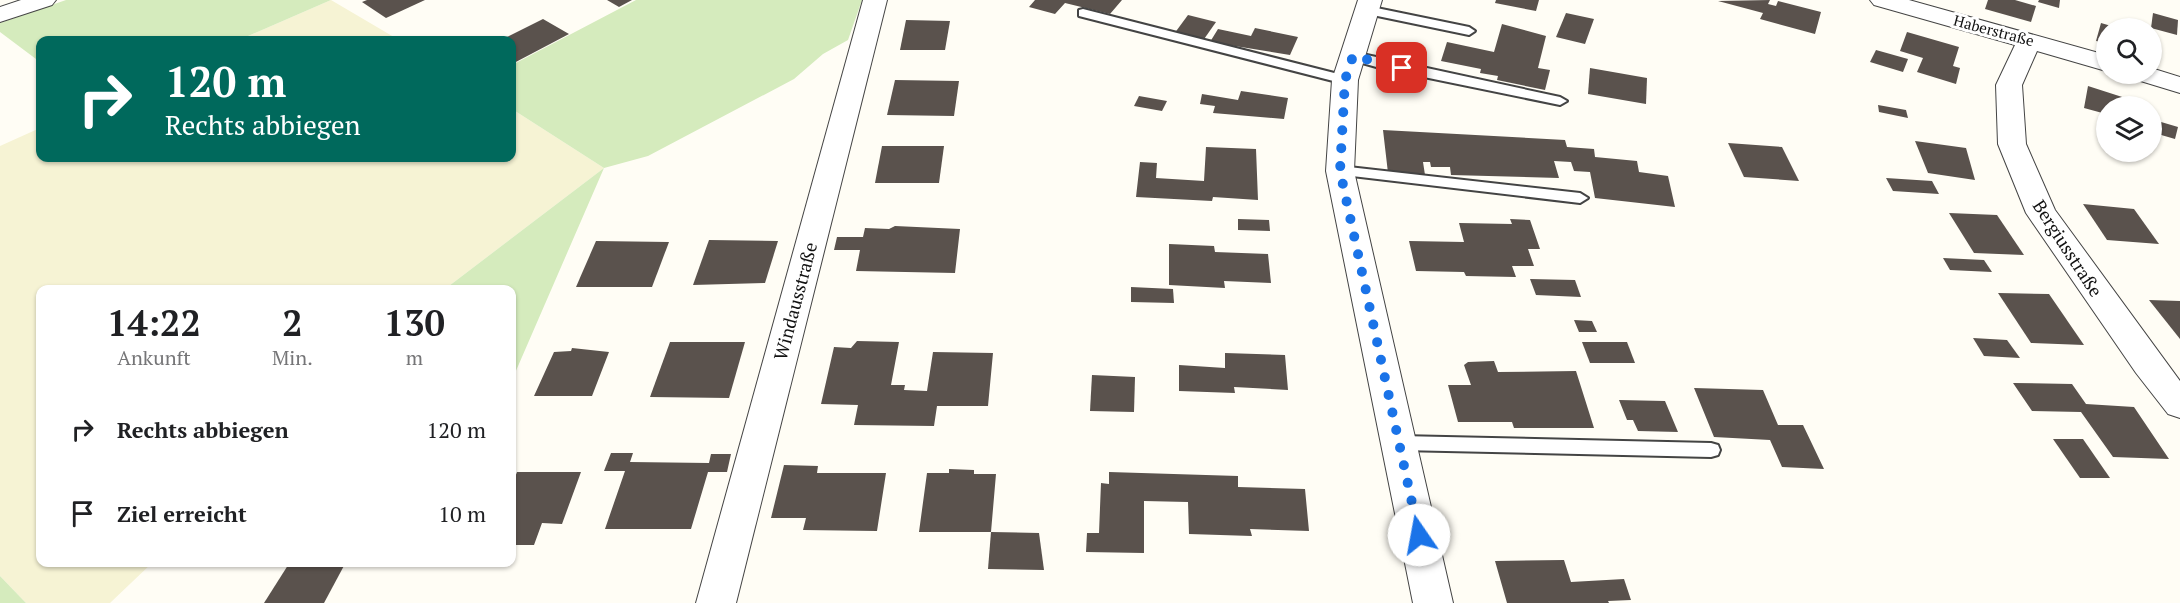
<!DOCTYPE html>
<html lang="de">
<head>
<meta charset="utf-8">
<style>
  :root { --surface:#fff; --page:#f2f2f2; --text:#202124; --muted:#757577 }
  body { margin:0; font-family:"PT Serif",serif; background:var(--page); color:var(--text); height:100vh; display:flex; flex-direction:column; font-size:22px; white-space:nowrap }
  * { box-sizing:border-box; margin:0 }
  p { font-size:20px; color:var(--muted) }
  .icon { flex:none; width:33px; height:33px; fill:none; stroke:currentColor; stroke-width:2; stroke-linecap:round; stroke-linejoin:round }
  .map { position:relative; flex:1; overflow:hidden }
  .details { position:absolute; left:36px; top:285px; width:480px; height:282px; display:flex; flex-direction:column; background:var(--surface); border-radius:12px; box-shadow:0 2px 4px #0004 }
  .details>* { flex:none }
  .top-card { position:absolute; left:36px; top:36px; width:480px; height:126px; border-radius:12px; box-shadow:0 2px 4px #0004; background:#00695c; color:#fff; overflow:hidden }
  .tools { position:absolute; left:2096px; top:18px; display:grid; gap:12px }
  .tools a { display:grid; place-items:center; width:66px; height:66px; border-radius:50%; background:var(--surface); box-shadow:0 2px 4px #0004; font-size:30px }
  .pin { position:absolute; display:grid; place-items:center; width:51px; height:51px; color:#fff; margin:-26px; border-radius:12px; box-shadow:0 3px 9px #0006 }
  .me { position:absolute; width:66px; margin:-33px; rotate:348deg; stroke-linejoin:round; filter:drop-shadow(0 0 4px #0008) }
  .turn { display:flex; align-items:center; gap:21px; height:126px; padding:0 30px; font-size:27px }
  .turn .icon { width:78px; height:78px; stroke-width:2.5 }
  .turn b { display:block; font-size:42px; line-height:51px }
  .eta { display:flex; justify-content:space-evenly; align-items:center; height:102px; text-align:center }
  .eta b { font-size:36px; font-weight:800; line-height:42px }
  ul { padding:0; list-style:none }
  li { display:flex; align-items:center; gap:18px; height:84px; padding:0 30px }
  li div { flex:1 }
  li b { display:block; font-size:22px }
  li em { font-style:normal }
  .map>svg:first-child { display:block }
  .farmland { fill:#f6f3d4 }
  .green { fill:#d5ebbd }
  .building { fill:#5a524d }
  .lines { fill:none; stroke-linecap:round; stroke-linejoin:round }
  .lane-casing { stroke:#444; stroke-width:4 }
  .street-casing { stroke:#444; stroke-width:2 }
  .lane { fill:#fff; fill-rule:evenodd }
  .street { fill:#fff; fill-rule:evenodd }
  .route { stroke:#1a73e8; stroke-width:10; stroke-dasharray:0 18 }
  .labels { text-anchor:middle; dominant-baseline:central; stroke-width:6; stroke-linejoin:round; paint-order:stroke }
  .far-street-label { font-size:15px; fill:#111; stroke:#fff }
  .street-label { font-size:18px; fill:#111; stroke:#fff }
</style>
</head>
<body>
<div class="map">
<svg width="2180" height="603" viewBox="0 0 2180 603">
  <rect width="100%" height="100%" fill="#fffdf5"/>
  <!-- farmland -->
  <g class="farmland">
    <polygon points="331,0 399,40 239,40"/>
    <polygon points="512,109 604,168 445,289 40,290 40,562 152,563 110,603 26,603 0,576 0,146 40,128 40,158 512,158"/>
  </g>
  <!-- green -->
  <g class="green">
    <polygon points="66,0 331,0 239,40 40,40 40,62 0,32 0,23"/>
    <polygon points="636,0 862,0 848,40 823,54 794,79 648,156 604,168 512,380 512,290 445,289 604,168 512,109 512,65"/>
    <polygon points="0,576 26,603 0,603"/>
  </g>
  <!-- building -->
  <g class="building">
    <polygon points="367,0 425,0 386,18 362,2"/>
    <polygon points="607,0 632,0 619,7"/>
    <polygon points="1035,0 1122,0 1110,14 1065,3 1055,14 1029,7"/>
    <polygon points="1496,0 1539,0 1536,11 1495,3"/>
    <polygon points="1770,0 1768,4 1776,6 1778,1 1821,12 1815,34 1760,19 1763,13 1718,1"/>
    <polygon points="1988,0 2015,0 2036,6 2031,22 1985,9"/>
    <polygon points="2039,0 2060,0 2059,8 2038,2"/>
    <polygon points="1566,13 1594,19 1585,44 1556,37"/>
    <polygon points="2153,13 2178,20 2177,35 2151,28"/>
    <polygon points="1188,15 1216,22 1202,42 1174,34"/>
    <polygon points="543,19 569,34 512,64 512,40 501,40"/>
    <polygon points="906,20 950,21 945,50 900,50"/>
    <polygon points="2101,23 2118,28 2106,28 2106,43 2096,41"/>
    <polygon points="1502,24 1546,36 1538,68 1550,70 1545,90 1497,80 1498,76 1480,73 1481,69 1441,61 1447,42 1494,52"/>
    <polygon points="1255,28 1298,37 1290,55 1210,42 1218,29 1251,36"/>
    <polygon points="1907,32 1959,47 1953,66 1960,68 1956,84 1917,72 1923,58 1900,51"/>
    <polygon points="1876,50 1908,59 1903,72 1870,62"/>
    <polygon points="1590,68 1647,78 1646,104 1588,94"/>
    <polygon points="895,80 959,81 954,116 887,115"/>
    <polygon points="2088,86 2144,104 2143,106 2106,106 2106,114 2084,108"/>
    <polygon points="1241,91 1288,98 1284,119 1213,113 1215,106 1200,104 1202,94 1238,100"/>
    <polygon points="1139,96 1167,101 1162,111 1134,106"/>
    <polygon points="1878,105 1906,110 1908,118 1879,112"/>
    <polygon points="2151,119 2178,127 2175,139 2151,132"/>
    <polygon points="1383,130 1565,140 1567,147 1594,149 1595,157 1637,161 1639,172 1668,176 1675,207 1595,198 1590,172 1574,171 1571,162 1554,161 1559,178 1451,175 1450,167 1431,167 1430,162 1423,162 1425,175 1388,173"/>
    <polygon points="1915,141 1966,148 1975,180 1928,173"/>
    <polygon points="1728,143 1782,147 1799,181 1744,177"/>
    <polygon points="882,146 944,146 939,183 875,183"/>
    <polygon points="1206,147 1256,149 1258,200 1213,197 1212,201 1136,197 1140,162 1157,163 1156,178 1204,181"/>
    <polygon points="1886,178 1932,181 1939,194 1893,191"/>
    <polygon points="2083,204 2134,209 2159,244 2107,240"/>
    <polygon points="1949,213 1997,215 2024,255 1974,253"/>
    <polygon points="1238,219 1269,220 1270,231 1238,230"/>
    <polygon points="1510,219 1530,220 1540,249 1528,249 1534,266 1512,266 1516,277 1466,276 1464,272 1416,271 1409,241 1464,242 1459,223 1512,224"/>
    <polygon points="895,226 960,229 955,273 856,271 860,250 834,250 837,237 863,237 865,228 889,229"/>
    <polygon points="709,240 778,241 765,283 693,285"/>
    <polygon points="596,241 669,242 652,287 576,287"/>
    <polygon points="1169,244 1214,246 1215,252 1268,254 1271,283 1224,281 1225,288 1169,285"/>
    <polygon points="1943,258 1984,260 1992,272 1950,270"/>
    <polygon points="1530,279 1575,280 1581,297 1536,295"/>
    <polygon points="1131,287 1173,289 1174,303 1131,302"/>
    <polygon points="1998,293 2049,294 2084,345 2031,343"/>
    <polygon points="2149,300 2180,301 2180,339"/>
    <polygon points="1574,320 1592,321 1597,332 1579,332"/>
    <polygon points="1973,338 2007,340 2020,358 1984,356"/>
    <polygon points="857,341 899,342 891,385 905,385 904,390 927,391 933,352 993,353 988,406 937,406 934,426 854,425 858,405 821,404 834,347 851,348"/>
    <polygon points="670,342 745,342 729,398 650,397"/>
    <polygon points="1582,342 1627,342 1635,363 1590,363"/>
    <polygon points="572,348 609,352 592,396 534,396 554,352 571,351"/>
    <polygon points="1225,353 1285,355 1288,390 1234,387 1235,393 1179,391 1179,365 1225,368"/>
    <polygon points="1494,361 1498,372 1576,371 1594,428 1514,428 1512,422 1458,422 1448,385 1471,385 1464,365 1468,362"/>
    <polygon points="1092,375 1135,377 1134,412 1090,411"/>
    <polygon points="2013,383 2072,384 2086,404 2134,407 2169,459 2113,457 2081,412 2032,411"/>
    <polygon points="1694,388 1763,390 1778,425 1803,425 1824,469 1782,467 1770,440 1714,437"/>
    <polygon points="1619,400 1665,401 1678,432 1638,431 1633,420 1627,420"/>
    <polygon points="2053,439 2083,439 2110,478 2080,478"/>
    <polygon points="611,453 633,453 630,462 709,463 711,454 731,454 727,472 708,472 691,529 605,529 625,471 604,471"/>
    <polygon points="784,465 818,466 817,473 886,473 877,531 803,530 806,518 771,518"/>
    <polygon points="949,469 974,470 974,474 996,474 991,532 919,532 927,473 949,473"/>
    <polygon points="517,472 581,472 562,524 542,523 534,545 512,545 512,485"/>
    <polygon points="1109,472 1238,476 1238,487 1305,489 1309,531 1250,529 1252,536 1189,534 1188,502 1144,501 1144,553 1086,552 1087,533 1099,533 1101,483 1109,484"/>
    <polygon points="991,532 1039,533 1044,570 988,569"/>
    <polygon points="1564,560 1571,582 1624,579 1631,600 1608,601 1609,603 1507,603 1495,561"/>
    <polygon points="290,562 346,562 324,603 264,603"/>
  </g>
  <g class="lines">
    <defs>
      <g id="lane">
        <polygon points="1367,6 1469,27 1475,31 1469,35 1363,13 1361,10"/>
        <polygon points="1083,9 1350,77 1352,80 1345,84 1079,16 1079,10"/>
        <polygon points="1353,52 1560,97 1567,101 1560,105 1380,68 1348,59 1346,56"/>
        <polygon points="1340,166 1580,193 1588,198 1580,203 1335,174 1333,171"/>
        <polygon points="1400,436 1711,443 1718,445 1720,450 1718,455 1711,457 1400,450 1393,448 1391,443 1393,438"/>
      </g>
      <g id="street">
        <polygon points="21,0 56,0 52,5 0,22 0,7"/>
        <polygon points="863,0 887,0 736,603 696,603"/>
        <polygon points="1358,0 1382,0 1358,80 1354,171 1453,603 1413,603 1326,171 1332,80"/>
        <polygon points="1870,0 1909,0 2106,55 2106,71 2037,51 2022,85 2026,144 2055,210 2180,381 2180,418 2168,414 2136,373 2026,213 1998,144 1996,85 2015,45 1874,5"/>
        <polygon points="2151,68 2180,77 2180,93 2134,79 2130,74 2151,74"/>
      </g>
    </defs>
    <!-- lane casing -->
    <use href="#lane" class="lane-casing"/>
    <!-- street casing -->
    <use href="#street" class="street-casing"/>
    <!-- lane -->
    <use href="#lane" class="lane"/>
    <!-- street -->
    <use href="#street" class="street"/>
  </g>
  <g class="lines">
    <!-- route -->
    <polyline class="route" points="1402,68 1353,56 1345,80 1340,171 1419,535"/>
  </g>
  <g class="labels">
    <!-- far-street labels -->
    <g class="far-street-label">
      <text transform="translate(1994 30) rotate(15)">Haberstraße</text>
    </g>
    <!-- street labels -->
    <g class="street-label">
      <text transform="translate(2068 248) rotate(57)">Bergiusstraße</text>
      <text transform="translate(795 301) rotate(-75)">Windausstraße</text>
    </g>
  </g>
</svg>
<div class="tools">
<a><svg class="icon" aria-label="search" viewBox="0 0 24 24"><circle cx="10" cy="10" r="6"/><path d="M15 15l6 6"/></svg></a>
<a><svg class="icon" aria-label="layers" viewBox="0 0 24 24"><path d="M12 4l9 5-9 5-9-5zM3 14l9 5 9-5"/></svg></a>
</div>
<div class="pin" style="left:1402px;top:68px;background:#d93025"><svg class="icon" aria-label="arrive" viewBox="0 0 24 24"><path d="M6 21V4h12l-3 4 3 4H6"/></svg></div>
<svg class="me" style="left:1419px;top:535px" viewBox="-20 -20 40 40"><circle r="19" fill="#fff"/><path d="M0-13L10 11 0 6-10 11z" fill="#1a73e8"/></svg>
<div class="top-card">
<div class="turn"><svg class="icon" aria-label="right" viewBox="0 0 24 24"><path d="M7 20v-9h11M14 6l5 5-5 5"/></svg><div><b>120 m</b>Rechts abbiegen</div></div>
</div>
<section class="details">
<div class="eta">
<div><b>14:22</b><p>Ankunft</p></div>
<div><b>2</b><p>Min.</p></div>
<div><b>130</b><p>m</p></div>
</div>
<ul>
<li><svg class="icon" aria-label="right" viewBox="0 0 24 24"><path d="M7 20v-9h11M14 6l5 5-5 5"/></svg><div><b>Rechts abbiegen</b></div><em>120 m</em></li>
<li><svg class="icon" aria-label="arrive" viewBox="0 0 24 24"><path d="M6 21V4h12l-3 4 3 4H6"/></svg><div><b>Ziel erreicht</b></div><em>10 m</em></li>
</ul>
</section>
</div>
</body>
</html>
